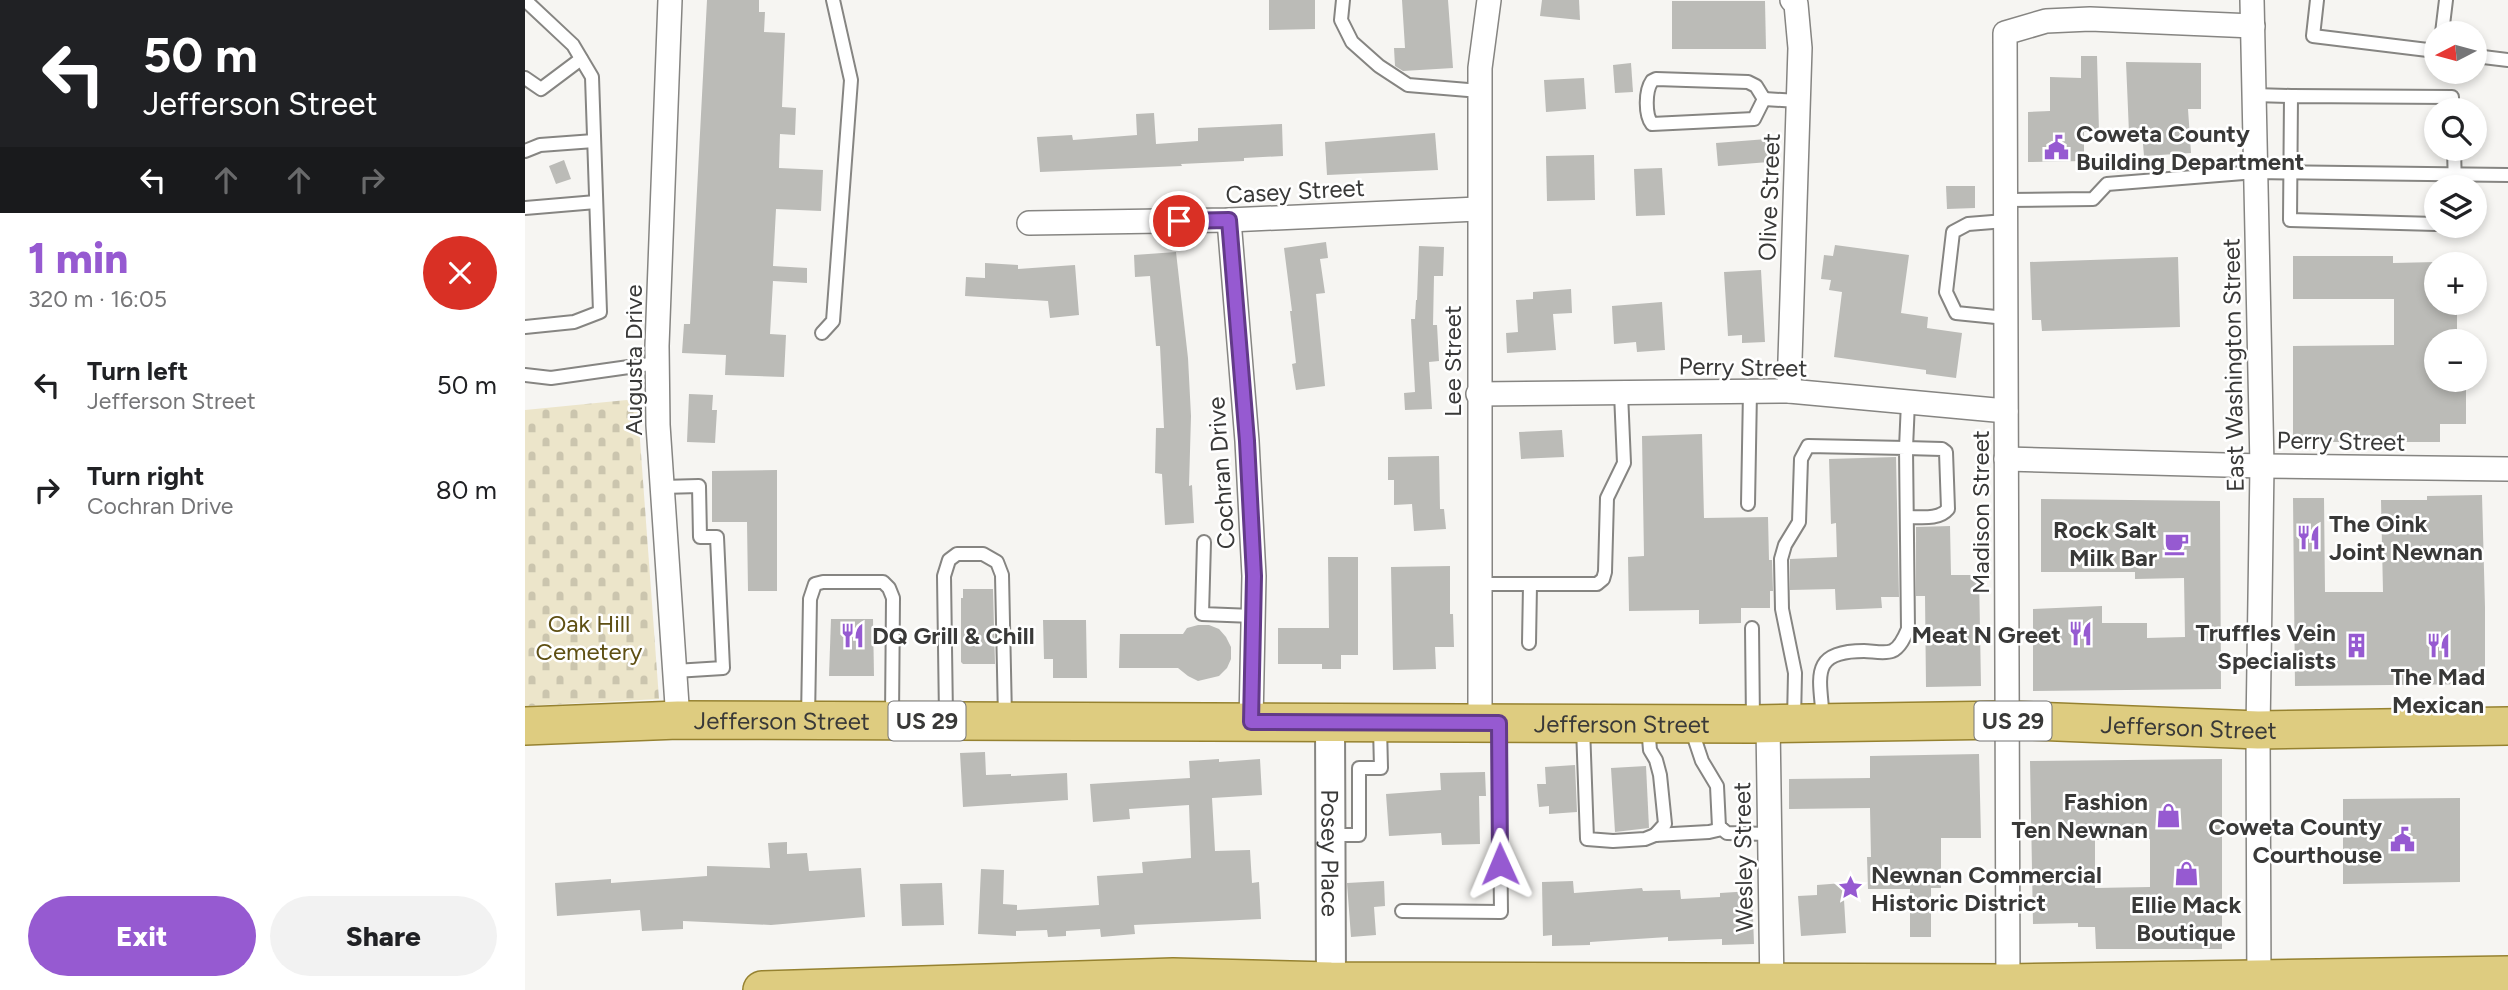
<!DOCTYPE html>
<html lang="en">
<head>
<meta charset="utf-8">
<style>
  :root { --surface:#fff; --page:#f2f2f2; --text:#202124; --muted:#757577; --accent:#965ad1 }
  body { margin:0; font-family:Figtree,sans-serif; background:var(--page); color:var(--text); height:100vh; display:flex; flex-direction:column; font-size:26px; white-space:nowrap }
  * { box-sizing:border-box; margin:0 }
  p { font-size:23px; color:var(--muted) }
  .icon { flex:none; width:38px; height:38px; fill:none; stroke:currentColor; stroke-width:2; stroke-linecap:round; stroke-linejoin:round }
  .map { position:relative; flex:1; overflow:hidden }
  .details { display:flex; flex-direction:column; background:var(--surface); width:525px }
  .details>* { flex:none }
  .hud { background:#202124; color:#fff; overflow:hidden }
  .needle { width:46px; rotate:264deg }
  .controls { position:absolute; left:1899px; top:21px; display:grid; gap:14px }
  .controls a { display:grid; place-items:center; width:63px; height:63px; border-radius:50%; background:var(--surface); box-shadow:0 4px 10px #0003; font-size:35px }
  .pin { position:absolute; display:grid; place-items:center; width:60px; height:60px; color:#fff; margin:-30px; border:4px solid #fff; border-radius:50%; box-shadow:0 2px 7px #0007 }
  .me { position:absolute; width:77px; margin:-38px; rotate:359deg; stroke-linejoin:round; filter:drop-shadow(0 0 5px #0008) }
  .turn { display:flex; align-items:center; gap:24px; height:147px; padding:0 28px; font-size:32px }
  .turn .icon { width:91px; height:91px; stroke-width:2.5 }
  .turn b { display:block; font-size:49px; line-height:60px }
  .lanes { display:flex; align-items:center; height:66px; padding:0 28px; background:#0003; justify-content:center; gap:35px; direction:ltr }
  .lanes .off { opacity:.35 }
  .round { display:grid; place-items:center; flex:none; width:74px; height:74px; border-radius:37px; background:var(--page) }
  .head { display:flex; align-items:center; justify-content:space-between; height:119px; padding:0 28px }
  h1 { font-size:42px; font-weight:800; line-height:52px; color:var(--accent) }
  .button { display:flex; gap:14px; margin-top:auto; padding:14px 28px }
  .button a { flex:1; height:80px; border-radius:42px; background:var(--accent); color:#fff; font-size:28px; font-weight:800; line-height:80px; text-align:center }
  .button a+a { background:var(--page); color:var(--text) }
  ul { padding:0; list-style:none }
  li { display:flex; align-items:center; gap:21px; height:105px; padding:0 28px }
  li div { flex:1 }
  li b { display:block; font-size:26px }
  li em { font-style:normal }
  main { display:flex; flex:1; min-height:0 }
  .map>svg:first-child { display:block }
  .cemetery { fill:url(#cemetery-stones) }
  .building { fill:#bbbbb7; fill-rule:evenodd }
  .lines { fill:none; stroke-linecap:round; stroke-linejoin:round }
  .service-casing { stroke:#868582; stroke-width:16 }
  .minor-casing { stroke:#868582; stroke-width:26 }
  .tertiary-casing { stroke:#868582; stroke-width:32 }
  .primary-casing { stroke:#968230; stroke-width:40 }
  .service { stroke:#fff; stroke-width:12 }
  .minor { stroke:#fff; stroke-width:23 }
  .tertiary { stroke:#fff; stroke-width:28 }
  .primary { stroke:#decc80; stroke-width:37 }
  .route-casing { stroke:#623a88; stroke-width:18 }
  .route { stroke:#965ad1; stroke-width:12 }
  .labels { text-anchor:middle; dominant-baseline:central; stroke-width:5; stroke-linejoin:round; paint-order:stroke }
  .shield { fill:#fff; stroke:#747474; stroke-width:2 }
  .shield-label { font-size:23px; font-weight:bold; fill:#393938 }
  .poi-label { font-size:24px; font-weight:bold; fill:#393938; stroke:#fff; text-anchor:end }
  .street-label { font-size:24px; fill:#393938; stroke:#fff }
  .park-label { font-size:24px; fill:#5e4f13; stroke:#fff }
</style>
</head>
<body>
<main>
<section class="details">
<div class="hud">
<div class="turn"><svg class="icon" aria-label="left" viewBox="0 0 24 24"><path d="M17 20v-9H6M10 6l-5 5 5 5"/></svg><div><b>50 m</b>Jefferson Street</div></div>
<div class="lanes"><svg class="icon" aria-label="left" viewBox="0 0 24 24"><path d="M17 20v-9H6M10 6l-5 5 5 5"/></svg><svg class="icon off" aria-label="ahead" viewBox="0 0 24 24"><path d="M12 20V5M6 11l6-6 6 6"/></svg><svg class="icon off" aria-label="ahead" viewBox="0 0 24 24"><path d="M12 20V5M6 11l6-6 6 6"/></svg><svg class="icon off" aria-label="right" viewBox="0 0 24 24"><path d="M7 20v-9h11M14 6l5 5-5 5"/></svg></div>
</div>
<div class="head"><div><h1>1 min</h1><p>320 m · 16:05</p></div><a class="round" style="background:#d93025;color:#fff"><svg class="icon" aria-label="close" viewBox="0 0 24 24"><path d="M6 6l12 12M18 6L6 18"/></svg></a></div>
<ul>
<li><svg class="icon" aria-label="left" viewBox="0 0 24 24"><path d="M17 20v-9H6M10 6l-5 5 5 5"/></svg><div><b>Turn left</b><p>Jefferson Street</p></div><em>50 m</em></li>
<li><svg class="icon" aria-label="right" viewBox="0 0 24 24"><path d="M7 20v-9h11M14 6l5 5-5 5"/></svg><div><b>Turn right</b><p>Cochran Drive</p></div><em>80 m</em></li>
</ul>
<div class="button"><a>Exit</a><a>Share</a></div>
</section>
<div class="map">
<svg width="1983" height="990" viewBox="0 0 1983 990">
  <defs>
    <pattern id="cemetery-stones" width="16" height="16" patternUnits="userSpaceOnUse" patternTransform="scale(1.75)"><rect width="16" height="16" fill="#ece5ca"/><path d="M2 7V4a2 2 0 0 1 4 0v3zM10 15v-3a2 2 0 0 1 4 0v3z" fill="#cbc5ae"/></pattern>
  </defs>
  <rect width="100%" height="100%" fill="#f6f5f2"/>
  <!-- cemetery -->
  <polygon class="cemetery" points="112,399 134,699 0,706 0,410"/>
  <!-- building -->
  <g class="building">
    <polygon points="182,0 234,0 234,12 240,12 239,32 260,33 257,107 271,108 270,135 255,134 254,168 298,170 296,211 251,209 248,266 282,268 282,283 248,281 245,334 261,335 259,377 200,375 201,355 157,353 159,324 165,324"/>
    <polygon points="744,0 790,0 790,29 744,30"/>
    <polygon points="877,0 923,0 928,68 878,71 870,66 869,48 880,48"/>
    <polygon points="1017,0 1054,0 1055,20 1015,16"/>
    <polygon points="1147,1 1240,1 1241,49 1147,49"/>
    <polygon points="1556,56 1572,56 1574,132 1559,132 1559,161 1503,162 1503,112 1525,111 1525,77 1556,78"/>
    <polygon points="1601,62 1676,63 1676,109 1663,109 1666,153 1619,156 1617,132 1604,133"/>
    <polygon points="1106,63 1108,92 1090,93 1088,65"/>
    <polygon points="1059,78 1061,109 1021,112 1019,80"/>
    <polygon points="629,113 631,144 673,141 673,128 757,124 758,156 719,158 719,161 656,164 657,166 515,172 512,137 547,135 548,140 612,135 611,114"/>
    <polygon points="910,133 913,170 802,175 800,142"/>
    <polygon points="1242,139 1244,162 1193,166 1191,143"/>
    <polygon points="1069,155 1070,200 1022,201 1021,156"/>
    <polygon points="39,160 46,179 31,184 24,166"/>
    <polygon points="1137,168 1140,215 1111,216 1109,169"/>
    <polygon points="1421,186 1450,186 1450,208 1422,209"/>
    <polygon points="801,242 803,258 795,259 800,293 791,294 800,386 771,390 767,364 771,363 765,311 767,311 759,248"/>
    <polygon points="1310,245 1384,255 1376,313 1403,317 1402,328 1437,333 1431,378 1401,374 1401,370 1309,357 1317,292 1304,290 1306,280 1296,279 1299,255 1308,256"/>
    <polygon points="894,246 919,247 918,276 909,276 908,325 912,325 914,361 904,362 907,409 880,410 879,393 890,392 886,319 890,319 891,300 892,300"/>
    <polygon points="651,252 663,358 666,416 664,486 667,485 669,523 640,525 637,474 630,473 631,428 639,428 635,346 631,346 625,276 610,277 609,255"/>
    <polygon points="1768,256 1868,256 1868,263 1911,262 1911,303 1932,303 1932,333 1917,333 1917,341 1911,341 1911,380 1917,380 1917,384 1941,384 1941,424 1915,424 1915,442 1768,442 1768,346 1869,345 1869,299 1768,299"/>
    <polygon points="1653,257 1655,327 1517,331 1516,320 1507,320 1505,262"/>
    <polygon points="460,263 493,265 493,269 550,265 554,315 525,318 523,301 440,296 441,277 460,278"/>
    <polygon points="1236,270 1240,342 1217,343 1217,335 1203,336 1199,272"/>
    <polygon points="1046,289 1047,313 1028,314 1031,350 982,353 981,333 993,332 991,300 1008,299 1008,292"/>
    <polygon points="1137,302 1140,350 1112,352 1111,342 1089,344 1087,306"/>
    <polygon points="164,394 188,395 187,410 192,410 190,443 162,442"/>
    <polygon points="1037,430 1039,457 996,459 994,432"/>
    <polygon points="1177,434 1179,518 1243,517 1244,560 1247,560 1248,591 1245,591 1245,608 1216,608 1216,623 1174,624 1174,610 1104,611 1103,557 1119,556 1117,436"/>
    <polygon points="914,456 915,509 919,509 921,529 889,531 887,504 869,505 869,480 863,480 863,457"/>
    <polygon points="1371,457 1374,597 1356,597 1357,608 1311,610 1310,589 1265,590 1265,559 1312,557 1311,523 1306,524 1304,459"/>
    <polygon points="252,470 252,591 223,591 222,522 187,522 187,471"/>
    <polygon points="1957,495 1960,607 1960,684 1770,686 1768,498 1799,498 1800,592 1858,592 1856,500 1902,500 1902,496"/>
    <polygon points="1516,499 1695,501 1696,689 1508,691 1508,609 1577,606 1577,623 1622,623 1622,638 1660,637 1659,578 1610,579 1610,572 1516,572"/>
    <polygon points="1425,526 1426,575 1454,575 1456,686 1401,687 1400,596 1391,596 1391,527"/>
    <polygon points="803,557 833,557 833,655 816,655 816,669 797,669 797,664 753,664 753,628 804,628"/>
    <polygon points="925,566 925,614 928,614 929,647 910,647 911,669 868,670 866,567"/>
    <polygon points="438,589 468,589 470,664 438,664 436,662 436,598 438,598"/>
    <polygon points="306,619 348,619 349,676 304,676"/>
    <polygon points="518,620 561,620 562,678 528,678 528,659 519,659"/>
    <polygon points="673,625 684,625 694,629 701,637 706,647 706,659 702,668 694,676 673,681 663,676 653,668 594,668 595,634 658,634 662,628"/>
    <polygon points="460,752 461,775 486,774 486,776 542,773 543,800 438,807 435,753"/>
    <polygon points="1454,754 1456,838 1416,838 1416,888 1406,888 1406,937 1385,937 1385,889 1343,889 1342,857 1346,857 1345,808 1264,809 1264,779 1345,778 1345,756"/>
    <polygon points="694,759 694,762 735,759 737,795 687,798 690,851 725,850 727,883 734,882 736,919 609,925 610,934 576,937 575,929 541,931 541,936 523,937 522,930 491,931 491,936 453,934 456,869 479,870 478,904 492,905 492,910 574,905 572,876 618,873 617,862 666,858 664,805 604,809 605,819 568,822 565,784 665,778 664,761"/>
    <path d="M1697,759V949H1571L1570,927H1553V923L1508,924L1505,761ZM1625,839V887L1570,888V840Z"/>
    <polygon points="1050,765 1052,812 1024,814 1024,806 1014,807 1012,784 1021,784 1020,767"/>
    <polygon points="1121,766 1124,828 1090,832 1086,768"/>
    <polygon points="960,772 961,796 954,796 955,844 917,845 916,833 864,836 861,794 916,790 915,773"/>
    <polygon points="1935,798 1935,882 1818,884 1818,799"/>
    <polygon points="262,842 262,854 282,853 284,871 336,868 340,917 246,925 158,921 158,929 117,931 115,910 32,916 30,883 86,879 86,883 182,876 182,866 245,868 243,843"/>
    <polygon points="859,881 860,906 849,907 851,935 826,937 822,883"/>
    <polygon points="1048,881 1049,893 1117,888 1118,891 1155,890 1156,899 1195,897 1195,893 1227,891 1229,944 1197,945 1197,939 1143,941 1143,937 1065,942 1065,945 1027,946 1027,935 1018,936 1017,882"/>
    <polygon points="417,883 419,925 377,926 375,884"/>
    <polygon points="1318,883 1321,933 1276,936 1273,896 1292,895 1292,885"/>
  </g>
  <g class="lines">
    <defs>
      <g id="service">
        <polyline points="818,0 816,20 827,42 854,66 883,85 955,91"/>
        <polyline points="1792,0 1788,36 1911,51"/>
        <polyline points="1917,33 1921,0"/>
        <polyline points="1950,56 1983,60"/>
        <polyline points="0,78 16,89 56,59"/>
        <path d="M1131,79L1223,82L1231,86L1239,99L1229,119L1127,124C1120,115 1120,91 1127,81Z"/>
        <polyline points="1729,95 1766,96"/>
        <polyline points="1239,99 1273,101"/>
        <polyline points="1929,149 1930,187"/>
        <polyline points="0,151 15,145 69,141"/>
        <polyline points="1481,200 1568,199 1582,184 1731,172 1983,175"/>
        <polyline points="0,208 71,202"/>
        <polyline points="1480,221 1443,224 1428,232 1421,292 1431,313 1481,318"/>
        <polyline points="1911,224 1765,220 1766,96 1927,97 1927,110"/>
        <polyline points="0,327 49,322 75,312 67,77 48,45 0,0"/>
        <polyline points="297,333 308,321 326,80 308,0"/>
        <polyline points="0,375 26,378 132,363"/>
        <polyline points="137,487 174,486 175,537 192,537 198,668 150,671"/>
        <polyline points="1223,504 1225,391"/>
        <path d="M1382,517C1396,517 1414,520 1423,509L1421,452L1417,449L1381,448L1383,402"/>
        <polyline points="679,542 677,614 728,616"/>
        <polyline points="956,584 1072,584 1078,579 1080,572 1082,498 1099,463 1096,393"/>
        <polyline points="1227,628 1228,722"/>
        <polyline points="1004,643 1005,585"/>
        <polyline points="421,717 419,576 424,560 432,554 458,554 472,562 477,575 480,718"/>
        <polyline points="283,719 285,599 290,584 298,582 358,582 364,588 368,598 367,717"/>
        <path d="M1269,720L1270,673L1257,609L1256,559L1260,545L1274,522L1276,459L1283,446L1381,448L1383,629C1380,636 1375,648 1367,651C1360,654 1347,651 1339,651C1284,651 1295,677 1298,719"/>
        <polyline points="1123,726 1125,750 1131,760 1135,775 1140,824 1130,835"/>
        <polyline points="1058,727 1062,839 1088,841 1120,839 1130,835 1184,832 1197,829 1202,833 1244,834"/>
        <polyline points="1166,728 1177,761 1192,786 1194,827 1197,829"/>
        <polyline points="805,835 834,835 834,768 856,768 855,727"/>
        <polyline points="877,911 976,912 974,727"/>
      </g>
      <g id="minor">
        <polyline points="145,0 132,346 133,425 153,720"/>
        <polyline points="1727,0 1737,466 1733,730 1734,990"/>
        <polyline points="704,220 722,441 729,576 726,722"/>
        <polyline points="504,223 704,220 953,209"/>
        <polyline points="1264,391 1275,48 1271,4 1267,0"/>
        <polyline points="953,394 1264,391 1481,411"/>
        <polyline points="1481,459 1737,466 1983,469"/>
        <polyline points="955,723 955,68 964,0"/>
        <polyline points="1243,724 1247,990"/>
        <polyline points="1483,990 1480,33 1521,21 1565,19 1728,26"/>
      </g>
      <g id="tertiary">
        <path id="s1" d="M805,723L806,981"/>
      </g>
      <g id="primary">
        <path id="s2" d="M0,726L153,720L1228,724L1482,720L1733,730L1983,726"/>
        <polyline points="237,990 648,977 806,981 1483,983 1983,975"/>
      </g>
    </defs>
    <!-- service casing -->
    <use href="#service" class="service-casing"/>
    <!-- minor casing -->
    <use href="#minor" class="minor-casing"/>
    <!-- tertiary casing -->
    <use href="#tertiary" class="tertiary-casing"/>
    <!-- primary casing -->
    <use href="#primary" class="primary-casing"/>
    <!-- service -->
    <use href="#service" class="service"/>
    <!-- minor -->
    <use href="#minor" class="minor"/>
    <!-- tertiary -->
    <use href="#tertiary" class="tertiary"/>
    <!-- primary -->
    <use href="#primary" class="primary"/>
  </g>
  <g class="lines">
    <defs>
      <polyline id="route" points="654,221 704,220 722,441 729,576 726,722 974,723 975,864"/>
    </defs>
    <!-- route casing -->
    <use href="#route" class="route-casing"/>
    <!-- route -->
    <use href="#route" class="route"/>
  </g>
  <!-- icons -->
  <defs>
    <symbol id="civic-bare" viewBox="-9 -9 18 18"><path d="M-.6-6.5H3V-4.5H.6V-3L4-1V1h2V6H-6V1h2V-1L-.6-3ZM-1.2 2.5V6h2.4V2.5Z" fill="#965ad1" stroke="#fff" stroke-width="2.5" paint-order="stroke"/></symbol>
    <symbol id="restaurant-bare" viewBox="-9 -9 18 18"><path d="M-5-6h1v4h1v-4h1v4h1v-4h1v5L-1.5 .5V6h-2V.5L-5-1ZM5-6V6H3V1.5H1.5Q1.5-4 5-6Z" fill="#965ad1" stroke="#fff" stroke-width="2.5" paint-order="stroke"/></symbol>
    <symbol id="cafe-bare" viewBox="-9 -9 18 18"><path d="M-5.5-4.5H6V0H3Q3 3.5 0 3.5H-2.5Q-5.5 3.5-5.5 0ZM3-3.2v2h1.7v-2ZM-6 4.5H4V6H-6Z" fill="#965ad1" stroke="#fff" stroke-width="2.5" paint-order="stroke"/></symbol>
    <symbol id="building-bare" viewBox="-9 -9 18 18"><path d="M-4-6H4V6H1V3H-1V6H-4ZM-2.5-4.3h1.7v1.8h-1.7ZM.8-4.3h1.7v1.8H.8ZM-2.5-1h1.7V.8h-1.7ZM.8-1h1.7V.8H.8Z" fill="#965ad1" stroke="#fff" stroke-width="2.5" paint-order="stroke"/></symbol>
    <symbol id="shop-bare" viewBox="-9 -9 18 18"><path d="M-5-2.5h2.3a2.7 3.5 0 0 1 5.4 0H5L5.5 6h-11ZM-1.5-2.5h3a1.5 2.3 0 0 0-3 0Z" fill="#965ad1" stroke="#fff" stroke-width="2.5" paint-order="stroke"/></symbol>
    <symbol id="sight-bare" viewBox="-9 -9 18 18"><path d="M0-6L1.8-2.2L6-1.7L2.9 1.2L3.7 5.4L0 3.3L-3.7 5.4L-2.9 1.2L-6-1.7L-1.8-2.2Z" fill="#965ad1" stroke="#fff" stroke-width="2.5" paint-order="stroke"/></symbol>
  </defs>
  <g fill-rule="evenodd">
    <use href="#civic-bare" x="1514" y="130" width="35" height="35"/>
    <use href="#restaurant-bare" x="1766" y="520" width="35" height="35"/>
    <use href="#cafe-bare" x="1634" y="526" width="35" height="35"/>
    <use href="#restaurant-bare" x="1538" y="616" width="35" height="35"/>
    <use href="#restaurant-bare" x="310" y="618" width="35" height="35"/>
    <use href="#restaurant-bare" x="1896" y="628" width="35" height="35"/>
    <use href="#building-bare" x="1814" y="628" width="35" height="35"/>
    <use href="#shop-bare" x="1626" y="798" width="35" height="35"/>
    <use href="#civic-bare" x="1860" y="822" width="35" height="35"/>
    <use href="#shop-bare" x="1644" y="856" width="35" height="35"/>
    <use href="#sight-bare" x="1308" y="870" width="35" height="35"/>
  </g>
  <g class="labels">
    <!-- shield labels -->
    <g class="shield">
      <rect x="363.5" y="701.5" width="77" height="39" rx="5"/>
      <rect x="1449.5" y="701.5" width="77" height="39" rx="5"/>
    </g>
    <g class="shield-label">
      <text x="402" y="721">US 29</text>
      <text x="1488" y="721">US 29</text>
    </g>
    <!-- poi labels -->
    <g class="poi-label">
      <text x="1551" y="133" text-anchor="start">Coweta County<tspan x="1551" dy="28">Building Department</tspan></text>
      <text x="1804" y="523" text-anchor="start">The Oink<tspan x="1804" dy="28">Joint Newnan</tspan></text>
      <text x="1632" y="529">Rock Salt<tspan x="1632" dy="28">Milk Bar</tspan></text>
      <text x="1811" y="632">Truffles Vein<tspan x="1811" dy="28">Specialists</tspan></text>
      <text x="1536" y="634">Meat N Greet</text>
      <text x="347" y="635" text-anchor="start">DQ Grill &amp; Chill</text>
      <text x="1913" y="676" text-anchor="middle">The Mad<tspan x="1913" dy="28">Mexican</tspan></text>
      <text x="1623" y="801">Fashion<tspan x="1623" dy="28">Ten Newnan</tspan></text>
      <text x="1857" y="826">Coweta County<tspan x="1857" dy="28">Courthouse</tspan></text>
      <text x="1346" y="874" text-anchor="start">Newnan Commercial<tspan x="1346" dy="28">Historic District</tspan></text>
      <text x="1661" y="904" text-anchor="middle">Ellie Mack<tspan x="1661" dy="28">Boutique</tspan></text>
    </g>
    <!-- street labels -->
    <g class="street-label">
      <text transform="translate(770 191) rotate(-3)">Casey Street</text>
      <text transform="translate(1244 197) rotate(-88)">Olive Street</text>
      <text transform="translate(108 360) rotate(-90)">Augusta Drive</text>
      <text transform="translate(927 361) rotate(-90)">Lee Street</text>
      <text transform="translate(1708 365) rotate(-91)">East Washington Street</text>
      <text transform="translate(1218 367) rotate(1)">Perry Street</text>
      <text transform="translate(1816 441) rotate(1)">Perry Street</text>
      <text transform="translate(696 473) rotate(-94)">Cochran Drive</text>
      <text transform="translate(1455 512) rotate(-90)">Madison Street</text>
      <text stroke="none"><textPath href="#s2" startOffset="257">Jefferson Street</textPath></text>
      <text stroke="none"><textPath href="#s2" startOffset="1097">Jefferson Street</textPath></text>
      <text stroke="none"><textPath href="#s2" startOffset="1664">Jefferson Street</textPath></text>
      <text stroke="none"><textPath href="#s1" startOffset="130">Posey Place</textPath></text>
      <text transform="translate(1218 857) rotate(-91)">Wesley Street</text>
    </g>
    <!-- park labels -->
    <g class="park-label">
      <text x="64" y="623">Oak Hill<tspan x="64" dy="28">Cemetery</tspan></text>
    </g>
  </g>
</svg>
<div class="controls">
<a><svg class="needle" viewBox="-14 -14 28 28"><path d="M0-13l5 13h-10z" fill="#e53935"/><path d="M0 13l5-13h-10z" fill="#757577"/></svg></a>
<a><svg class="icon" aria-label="search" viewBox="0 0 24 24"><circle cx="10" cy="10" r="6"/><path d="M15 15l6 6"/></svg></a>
<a><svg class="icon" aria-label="layers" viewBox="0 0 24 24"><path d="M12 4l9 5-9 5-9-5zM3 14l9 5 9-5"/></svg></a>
<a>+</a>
<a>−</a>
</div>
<div class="pin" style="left:654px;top:221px;background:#d93025"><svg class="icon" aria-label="arrive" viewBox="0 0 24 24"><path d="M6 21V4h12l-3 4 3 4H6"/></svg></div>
<svg class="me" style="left:975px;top:864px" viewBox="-20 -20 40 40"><path d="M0-17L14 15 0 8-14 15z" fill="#965ad1" stroke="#fff" stroke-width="4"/></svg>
</div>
</main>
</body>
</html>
